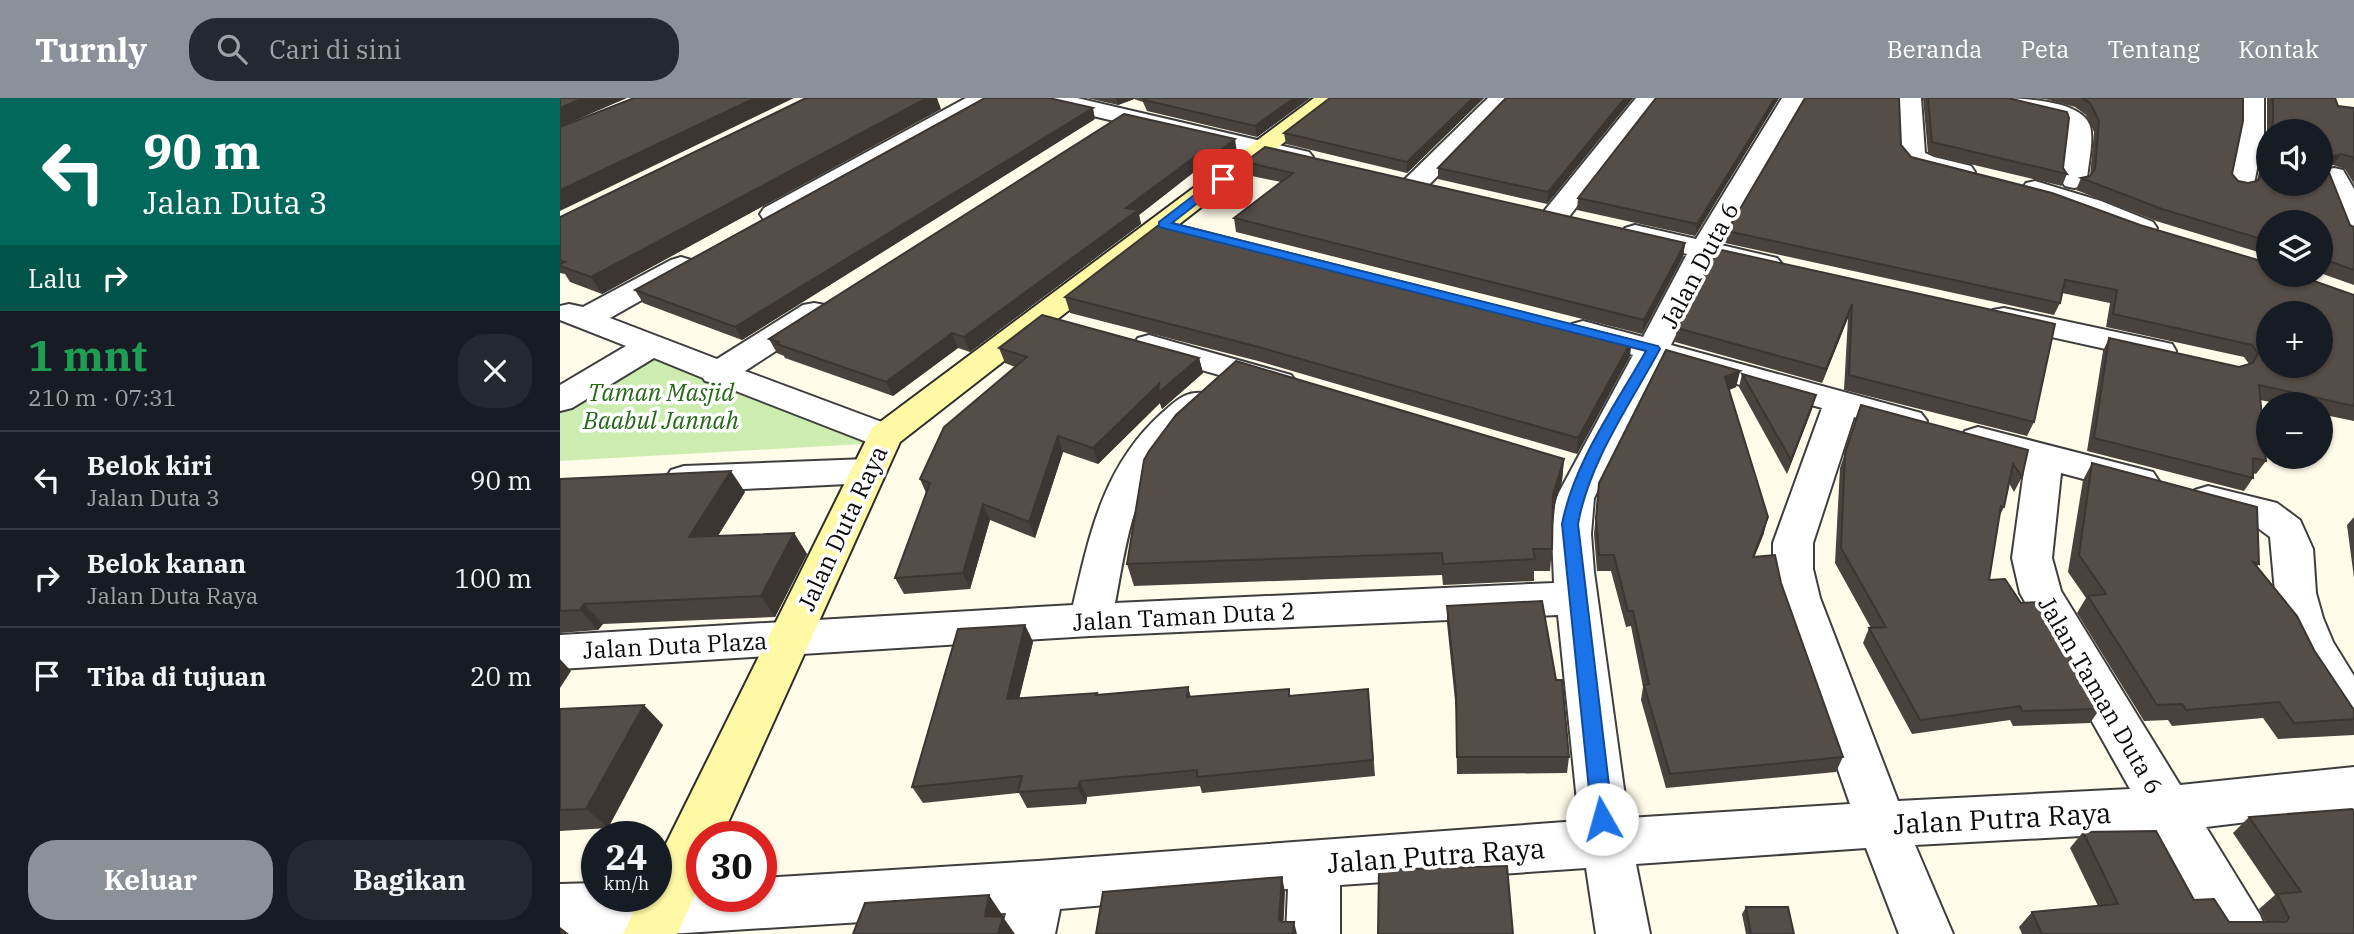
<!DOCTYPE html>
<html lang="id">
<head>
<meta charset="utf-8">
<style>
  :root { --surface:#171b24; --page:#242831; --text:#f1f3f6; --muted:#9ea1a6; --line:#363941; --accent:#8c9099 }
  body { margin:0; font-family:"IBM Plex Serif",serif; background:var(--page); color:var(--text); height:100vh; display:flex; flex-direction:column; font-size:26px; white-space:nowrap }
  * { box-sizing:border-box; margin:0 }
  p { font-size:23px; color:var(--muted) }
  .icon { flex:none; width:38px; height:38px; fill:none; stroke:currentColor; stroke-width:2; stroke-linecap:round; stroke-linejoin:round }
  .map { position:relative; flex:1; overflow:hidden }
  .sheet { display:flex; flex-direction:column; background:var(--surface); width:560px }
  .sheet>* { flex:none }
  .hud { background:#00695c; color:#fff; overflow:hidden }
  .fabs { position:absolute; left:1696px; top:21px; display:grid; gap:14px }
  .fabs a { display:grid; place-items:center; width:77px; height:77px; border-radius:50%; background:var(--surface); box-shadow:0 2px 5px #0004; font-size:35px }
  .speed { position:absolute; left:21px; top:723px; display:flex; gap:14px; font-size:35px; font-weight:700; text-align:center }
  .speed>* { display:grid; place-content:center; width:91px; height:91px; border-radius:50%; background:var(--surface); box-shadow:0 2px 5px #0004; line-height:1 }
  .speed small { font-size:18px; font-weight:400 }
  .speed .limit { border:10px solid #d22; background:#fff; color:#111 }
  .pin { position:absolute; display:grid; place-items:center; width:60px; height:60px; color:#fff; margin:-30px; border-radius:14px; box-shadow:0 4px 10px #0006 }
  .me { position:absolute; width:77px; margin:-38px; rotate:353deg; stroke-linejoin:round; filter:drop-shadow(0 0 5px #0008) }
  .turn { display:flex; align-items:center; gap:24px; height:147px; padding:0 28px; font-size:32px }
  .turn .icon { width:91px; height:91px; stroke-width:2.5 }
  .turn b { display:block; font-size:49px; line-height:60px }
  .then { display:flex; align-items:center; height:66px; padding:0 28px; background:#0003; gap:14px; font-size:26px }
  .round { display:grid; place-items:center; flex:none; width:74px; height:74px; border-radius:28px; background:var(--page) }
  .headline { display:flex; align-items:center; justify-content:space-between; height:119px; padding:0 28px }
  h1 { font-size:42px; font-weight:700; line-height:52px; color:#1e9e55 }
  .button { display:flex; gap:14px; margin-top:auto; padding:14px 28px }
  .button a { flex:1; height:80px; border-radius:28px; background:var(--accent); color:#fff; font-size:28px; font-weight:700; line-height:80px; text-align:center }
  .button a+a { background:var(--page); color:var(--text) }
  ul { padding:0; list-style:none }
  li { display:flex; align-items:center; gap:21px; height:98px; padding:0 28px; border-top:2px solid var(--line) }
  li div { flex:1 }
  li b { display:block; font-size:26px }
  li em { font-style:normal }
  header { display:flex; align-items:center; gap:42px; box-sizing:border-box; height:98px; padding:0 35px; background:var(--accent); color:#fff }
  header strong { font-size:33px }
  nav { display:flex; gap:38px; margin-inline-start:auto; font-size:24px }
  .search { width:490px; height:63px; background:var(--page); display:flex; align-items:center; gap:18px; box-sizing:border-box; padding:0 24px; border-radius:28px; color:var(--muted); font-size:26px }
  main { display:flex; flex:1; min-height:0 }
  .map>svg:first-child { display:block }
  .green { fill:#cdedb0 }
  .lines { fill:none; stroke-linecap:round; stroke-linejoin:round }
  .street-casing { stroke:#3e3e3e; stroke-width:4 }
  .secondary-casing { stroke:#2d2d2d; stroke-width:4 }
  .street { fill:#fff; fill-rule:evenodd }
  .secondary { fill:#fff8a5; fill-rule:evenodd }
  .wall { fill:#49423d; fill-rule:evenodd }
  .shaded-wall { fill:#3c3632 }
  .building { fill:#554d47; stroke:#3c3632; stroke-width:2; fill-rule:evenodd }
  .route { fill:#1a73e8; stroke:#114b97; stroke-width:2 }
  .labels { text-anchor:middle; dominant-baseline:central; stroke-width:7; stroke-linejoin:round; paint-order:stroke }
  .street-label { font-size:24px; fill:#0b0b0b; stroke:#fff }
  .park-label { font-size:24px; font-style:italic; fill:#256817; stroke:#fff }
  .near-street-label { font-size:28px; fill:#0b0b0b; stroke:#fff }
</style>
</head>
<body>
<header>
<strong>Turnly</strong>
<div class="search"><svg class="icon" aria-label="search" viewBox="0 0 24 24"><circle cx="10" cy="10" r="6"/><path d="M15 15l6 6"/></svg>Cari di sini</div>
<nav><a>Beranda</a><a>Peta</a><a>Tentang</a><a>Kontak</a></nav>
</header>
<main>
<section class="sheet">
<div class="hud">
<div class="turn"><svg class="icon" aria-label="left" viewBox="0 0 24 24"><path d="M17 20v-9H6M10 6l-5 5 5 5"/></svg><div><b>90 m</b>Jalan Duta 3</div></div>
<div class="then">Lalu<svg class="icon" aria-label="right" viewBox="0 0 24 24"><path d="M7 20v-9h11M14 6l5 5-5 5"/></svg></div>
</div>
<div class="headline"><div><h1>1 mnt</h1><p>210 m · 07:31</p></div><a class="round"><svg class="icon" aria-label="close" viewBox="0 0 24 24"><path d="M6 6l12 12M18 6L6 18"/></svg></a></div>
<ul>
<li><svg class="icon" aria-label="left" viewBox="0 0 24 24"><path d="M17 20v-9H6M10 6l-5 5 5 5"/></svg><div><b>Belok kiri</b><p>Jalan Duta 3</p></div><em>90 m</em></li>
<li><svg class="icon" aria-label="right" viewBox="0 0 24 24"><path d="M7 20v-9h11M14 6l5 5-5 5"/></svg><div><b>Belok kanan</b><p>Jalan Duta Raya</p></div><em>100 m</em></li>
<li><svg class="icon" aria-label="arrive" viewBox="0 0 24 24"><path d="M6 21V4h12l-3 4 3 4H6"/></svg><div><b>Tiba di tujuan</b></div><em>20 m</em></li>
</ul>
<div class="button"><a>Keluar</a><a>Bagikan</a></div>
</section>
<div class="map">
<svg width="1794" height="836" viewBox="0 0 1794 836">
  <rect width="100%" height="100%" fill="#fffcea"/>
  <!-- green -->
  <polygon class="green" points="101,251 313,334 302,346 0,363 0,310"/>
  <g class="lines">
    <defs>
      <g id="street">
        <polygon points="406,0 435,0 431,5 224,122 214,124 204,122 200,116 204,110"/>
        <polygon points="474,0 517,0 749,54 753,59 749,64 740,67 478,5"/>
        <polygon points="928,0 953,0 863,93 854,95 845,93 841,87 845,81"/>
        <polygon points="1076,0 1100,0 1005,124 995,126 985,124 981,118 985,112"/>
        <path d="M1222,0H1246L1161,147L1217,160L1222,166L1217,172L1207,175L1153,162L1111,247L1361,315L1367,323L1361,331L1349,334L1294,319L1253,445V471L1260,500L1338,703L1570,691L1460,495L1452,460L1465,365L1405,349L1400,341L1405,333L1418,329L1593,374L1599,383L1593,392L1580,396L1501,375L1492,460L1501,493L1620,687L1794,669V711L1646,729L1700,817L1708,836H1652L1594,734L1355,747L1393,836H1339L1306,750L1076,766L1090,836H1036L1026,770L780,787V836H726L728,791L500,811L495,836H441L446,815L109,836H0V786L37,785V798H96V785L142,783V798H201V780L478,763L1019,723L998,517L530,538L0,571V537L513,507C530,434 544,367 602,315C617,302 627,291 648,296L653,304C640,324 619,337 604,355C571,398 565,453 555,505L994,485L992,436L996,400L1073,257L1012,240L1007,233L1012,226L1023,223L1083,239L1127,156L1065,142L1061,136L1065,130L1075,127L1136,141ZM1102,265L1262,310L1213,445V471L1218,500L1290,706L1068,720L1034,474L1031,436L1034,400Z"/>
        <path d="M1337,0H1361L1365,55L1374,59L1411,68L1415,74L1411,80C1393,84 1352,74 1340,58Z"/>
        <path d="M1426,0C1453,0 1521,0 1530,28C1534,43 1528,66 1527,82L1523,88L1514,90L1505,88L1501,82L1507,31L1504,23L1430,5Z"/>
        <polygon points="1680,0 1704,0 1704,35 1694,86 1690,92 1681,94 1672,92 1668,86 1680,35"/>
        <polygon points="1774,70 1783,72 1794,91 1794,140 1784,138 1780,132 1773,104 1761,78 1765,72"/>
        <polygon points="1475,83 1541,103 1593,124 1597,130 1593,136 1583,138 1573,136 1521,115 1466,97 1462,91 1466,85"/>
        <polygon points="121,159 131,162 136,168 131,174 50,220 157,261 243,207 254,205 265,207 270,214 265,221 185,273 338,330 343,338 338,346 325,350 312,346 158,286 145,283 143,280 94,260 12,310 0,313 0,287 66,248 0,222 0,208 9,206 23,209 111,162"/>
        <polygon points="1444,210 1612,246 1616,253 1612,260 1600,263 1433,226 1428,219 1433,212"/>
        <polygon points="589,237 731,277 736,284 731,291 719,294 578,254 573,247 578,240"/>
        <polygon points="307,361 320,364 325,373 320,382 307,385 124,394 111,390 105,381 111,372 124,368"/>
        <polygon points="1648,388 1717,405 1740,422 1753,451 1756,495 1763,520 1773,544 1794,578 1794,633 1778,627 1753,588 1726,534 1716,505 1710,439 1690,424 1635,410 1629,401 1635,392"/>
      </g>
      <polygon id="secondary" points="754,0 781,0 340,344 162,738 142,738 142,782 117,836 63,836 81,798 96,798 96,766 312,330"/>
    </defs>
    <!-- street casing -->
    <use href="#street" class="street-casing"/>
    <!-- secondary casing -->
    <use href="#secondary" class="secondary-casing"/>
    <!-- street -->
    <use href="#street" class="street"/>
    <!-- secondary -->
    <use href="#secondary" class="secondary"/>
  </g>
  <!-- wall -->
  <g class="wall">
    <polygon points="527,0 750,0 697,39 587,13 583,4 574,1 558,7"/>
    <polygon points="924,0 847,75 726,46 724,35"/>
    <polygon points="1073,0 987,106 878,81 878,70"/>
    <polygon points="1219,0 1135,138 1017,112 1018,100"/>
    <polygon points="1363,0 1448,0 1503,70 1507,76 1502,88 1368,56"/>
    <path d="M1465,0H1683L1672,76L1678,83L1688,85L1697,83L1707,36V0H1775L1778,8L1794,10V86L1785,71L1773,67L1767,69L1790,127L1794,129V187L1760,175V124H1708V157L1596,123L1516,92L1521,80L1530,78L1534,34L1526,17L1515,9L1485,1ZM1708,33H1760L1708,86Z"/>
    <polygon points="381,11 42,196 10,184 5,176 0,175 0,119"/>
    <polygon points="564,16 677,55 656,70 643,67 579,117 581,126 410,254 398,250 333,298 225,260 224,258 217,255 209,241"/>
    <polygon points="535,21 182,242 83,205 75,192"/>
    <polygon points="1341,47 1351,59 1708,177 1794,197 1794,323 1760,316 1760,306 1720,306 1700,302 1706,363 1696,376 1693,375 1693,380 1684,393 1527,353 1543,253 1549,240 1679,269 1689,266 1684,259 1546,229 1550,205 1502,195 1500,205 1494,217 1165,145 1167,133"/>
    <polygon points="685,64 1125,145 1123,159 1082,236 676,134 674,120 721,84 687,77"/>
    <polygon points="1157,151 1495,226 1474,324 1467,338 1284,292 1288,220 1262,285 1115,244 1117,230"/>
    <polygon points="505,199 1070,258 1017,356 698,263 510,215"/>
    <polygon points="439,250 639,260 643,275 602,311 600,305 538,366 503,354 475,440 430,422 410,491 344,496 335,480 366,395 360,381 455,269 445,265"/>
    <polygon points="1180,273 1176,289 1169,292 1204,435 1194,459 1221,485 1283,659 1276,674 1106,690 1081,602 1083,589 1071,528 1066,529 1051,473 1037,473 1034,436 1039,385"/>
    <polygon points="1182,276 1256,297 1252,311 1227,376 1179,289"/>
    <polygon points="1301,307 1468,352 1462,379 1454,394 1449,385 1444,409 1439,419 1429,482 1461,505 1540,611 1530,625 1453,628 1450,622 1352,636 1303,545 1309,530 1311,530 1275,465 1280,370"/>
    <polygon points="1004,361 1002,383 993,413 992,451 990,473 974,473 974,483 883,487 882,477 574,488 567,466"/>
    <polygon points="1532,365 1699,466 1697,468 1754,552 1794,612 1794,637 1718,641 1703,620 1612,628 1608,622 1584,623 1517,515 1526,500 1508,474 1523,382"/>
    <polygon points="0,381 185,394 158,438 234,435 247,456 215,519 43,526 38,532 0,535"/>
    <polygon points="1794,419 1794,480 1787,427"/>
    <polygon points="887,508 1009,659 1007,675 897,676 896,612 887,525"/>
    <polygon points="465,527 473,544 459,600 537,595 537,597 628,589 631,599 730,598 808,591 815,678 642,695 640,688 527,699 526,706 467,710 459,695 363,705 352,689"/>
    <polygon points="0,611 103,627 48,730 0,733"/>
    <polygon points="1689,719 1794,836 1462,836 1459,829 1472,814 1538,808 1510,750 1523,734 1669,824 1705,824 1699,811 1715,797 1673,735"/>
    <polygon points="1186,809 1234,836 1186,836 1182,816"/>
  </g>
  <!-- shaded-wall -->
  <g class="shaded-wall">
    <polygon points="23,0 67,0 0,29 0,10"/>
    <polygon points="195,0 234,0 0,113 0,92"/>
    <polygon points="367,0 377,0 381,11 42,196 31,179"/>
    <polygon points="556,0 573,0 574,1 558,7"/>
    <polygon points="734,0 750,0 697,39 695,28"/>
    <polygon points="913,0 924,0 847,75 847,64"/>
    <polygon points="1065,0 1073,0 987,106 988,94"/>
    <polygon points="1215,0 1219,0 1135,138 1137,126"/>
    <polygon points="533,10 535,21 182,242 175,229"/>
    <polygon points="675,41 677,55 656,70 654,57"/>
    <polygon points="641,54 643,67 579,117 581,126 410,254 404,239 566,110"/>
    <polygon points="1781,56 1773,67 1763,71 1770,59"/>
    <polygon points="1125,145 1123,159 1082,236 1084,222"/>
    <polygon points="1292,206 1288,220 1262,285 1266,271"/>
    <polygon points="392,235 398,250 333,298 326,284"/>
    <polygon points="1072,242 1070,258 1017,356 1018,340"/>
    <polygon points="639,260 643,275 602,311 600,305 538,366 533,350 599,286"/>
    <polygon points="1180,273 1176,289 1162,295 1165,279"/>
    <polygon points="1256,297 1252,311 1227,376 1231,362"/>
    <polygon points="498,338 503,354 475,440 469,424"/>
    <polygon points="1004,361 1002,383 991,418 993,396"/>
    <polygon points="171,373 185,394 144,460 129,439"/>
    <polygon points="423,406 430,422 410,491 403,475"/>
    <polygon points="1208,419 1204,435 1188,475 1193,459"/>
    <polygon points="234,435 247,456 215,519 201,498"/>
    <polygon points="24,506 43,526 38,532 20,512"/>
    <polygon points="465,527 473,544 455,618 447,601"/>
    <polygon points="0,561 11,573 0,590"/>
    <polygon points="84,607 103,627 48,730 26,711"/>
    <polygon points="520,683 527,699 526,706 518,690"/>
    <polygon points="722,779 725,794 723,836 719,821"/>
    <polygon points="429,797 443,818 442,823 443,819 455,836 438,836 425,818"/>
    <polygon points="734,824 737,836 733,836"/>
    <polygon points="0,829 9,836 0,836"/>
  </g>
  <!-- building -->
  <g class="building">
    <polygon points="0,0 23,0 0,10"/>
    <polygon points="74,0 195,0 0,92 0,29"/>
    <polygon points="246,0 367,0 31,179 0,168 0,166 5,164 0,162 0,119"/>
    <polygon points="425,0 489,0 533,10 175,229 75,192"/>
    <polygon points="583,0 734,0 695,28 584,2"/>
    <polygon points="770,0 913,0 847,64 724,35"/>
    <polygon points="946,0 1065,0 988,94 878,70"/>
    <polygon points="1096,0 1215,0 1137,126 1018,100"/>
    <path d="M1245,0H1339L1341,47L1351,59L1492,95L1580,127L1708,165V177H1737L1794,197V308L1699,287L1706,363L1693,360V380L1534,340L1549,240L1679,269L1693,265L1698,255L1692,247L1553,216L1557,192L1505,182L1500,205L1167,133ZM1708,215H1760V268H1708Z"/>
    <polygon points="1368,0 1448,0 1507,14 1509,20 1503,70 1507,76 1372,44"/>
    <polygon points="1522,0 1683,0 1683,23 1672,76 1678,83 1688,85 1697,83 1703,76 1708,49 1708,86 1760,86 1760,33 1711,33 1713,24 1713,0 1775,0 1778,8 1794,10 1794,62 1793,59 1781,56 1770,59 1766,67 1790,127 1794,129 1794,172 1766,162 1760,162 1760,124 1708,124 1708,143 1602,111 1521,80 1530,78 1535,71 1539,23 1530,5"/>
    <polygon points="564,16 675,41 654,57 641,54 566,110 578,112 404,239 392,235 326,284 217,246 219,244 209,241"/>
    <polygon points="705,49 1125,145 1084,222 674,120 733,75 685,64"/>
    <polygon points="604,123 1072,242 1018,340 695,248 505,199"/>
    <polygon points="1157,151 1495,226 1474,324 1289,277 1292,206 1266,271 1117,230"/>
    <polygon points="482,217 639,260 598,295 599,286 533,350 498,338 469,424 423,406 403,475 335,480 370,385 360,381 384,329 467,259 439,250"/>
    <polygon points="1106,252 1180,273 1165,279 1208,419 1193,459 1215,457 1221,485 1283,659 1110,676 1084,587 1089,586 1073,513 1068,513 1054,457 1039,457 1036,420 1039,385"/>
    <polygon points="676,263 1004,361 993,396 992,451 973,451 975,461 883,466 882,455 567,466 584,362 589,353 616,317"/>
    <polygon points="1182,276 1256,297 1231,362"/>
    <polygon points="1301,307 1468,352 1462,379 1453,366 1444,409 1441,408 1429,482 1445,481 1461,505 1479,504 1540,611 1462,613 1460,608 1360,622 1309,530 1326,529 1281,450 1285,355"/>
    <polygon points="1532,365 1697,409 1699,466 1693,464 1737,518 1754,552 1794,612 1794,621 1734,625 1719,604 1626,612 1622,606 1597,607 1528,498 1546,496 1519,457"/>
    <polygon points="171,373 129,439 234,435 201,498 24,506 20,512 0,513 0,381"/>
    <polygon points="982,503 996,582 1002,582 1009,659 897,659 896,595 887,508"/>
    <polygon points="465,527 447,601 537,595 536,597 628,589 627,599 729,591 729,598 808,591 813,662 637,679 637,672 520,683 518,690 458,694 462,678 352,689 398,531"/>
    <polygon points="84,607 26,711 0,712 0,611"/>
    <polygon points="1792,711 1794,713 1794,836 1482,836 1472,814 1558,806 1523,734 1596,733 1634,802 1654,801 1669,824 1726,824 1729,820 1717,796 1741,794 1689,719"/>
    <polygon points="947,768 953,836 818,836 819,772"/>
    <polygon points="722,779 719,821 722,824 734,824 733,836 536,836 543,794"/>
    <polygon points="429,797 425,818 443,819 438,836 293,836 305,805"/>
    <polygon points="1186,809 1228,809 1234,836 1191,836"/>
  </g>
  <!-- route -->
  <path class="route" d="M659,78L668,81L612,125L1098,248L1100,251C1070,306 1029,364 1018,426L1053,721L1050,728L1042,730L1035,728L1032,721L1002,426C1014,364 1055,308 1086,253L599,129V124Z"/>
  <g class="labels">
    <!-- street labels -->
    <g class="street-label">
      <text transform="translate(1139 167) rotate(-62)">Jalan Duta 6</text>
      <text transform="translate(282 430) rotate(-65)">Jalan Duta Raya</text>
      <text transform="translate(624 518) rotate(-3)">Jalan Taman Duta 2</text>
      <text transform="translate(115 547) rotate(-3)">Jalan Duta Plaza</text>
      <text transform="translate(1541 597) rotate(60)">Jalan Taman Duta 6</text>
    </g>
    <!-- park labels -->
    <g class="park-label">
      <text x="101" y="294">Taman Masjid<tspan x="101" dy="28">Baabul Jannah</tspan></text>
    </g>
    <!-- near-street labels -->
    <g class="near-street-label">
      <text transform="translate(1442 720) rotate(-3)">Jalan Putra Raya</text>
      <text transform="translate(876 757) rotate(-4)">Jalan Putra Raya</text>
    </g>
  </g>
</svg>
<div class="fabs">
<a><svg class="icon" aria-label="sound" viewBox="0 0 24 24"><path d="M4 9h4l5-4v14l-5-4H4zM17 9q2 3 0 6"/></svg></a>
<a><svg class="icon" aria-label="layers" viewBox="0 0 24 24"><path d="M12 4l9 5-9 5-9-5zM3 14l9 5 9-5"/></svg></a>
<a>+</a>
<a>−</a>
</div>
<div class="speed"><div>24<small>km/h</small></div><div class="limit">30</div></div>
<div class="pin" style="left:663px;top:81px;background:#d93025"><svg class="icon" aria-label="arrive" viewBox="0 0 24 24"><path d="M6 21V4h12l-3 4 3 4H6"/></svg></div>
<svg class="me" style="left:1042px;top:721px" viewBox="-20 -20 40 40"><circle r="19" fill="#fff"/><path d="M0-13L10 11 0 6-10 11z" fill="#1a73e8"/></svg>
</div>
</main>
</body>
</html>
